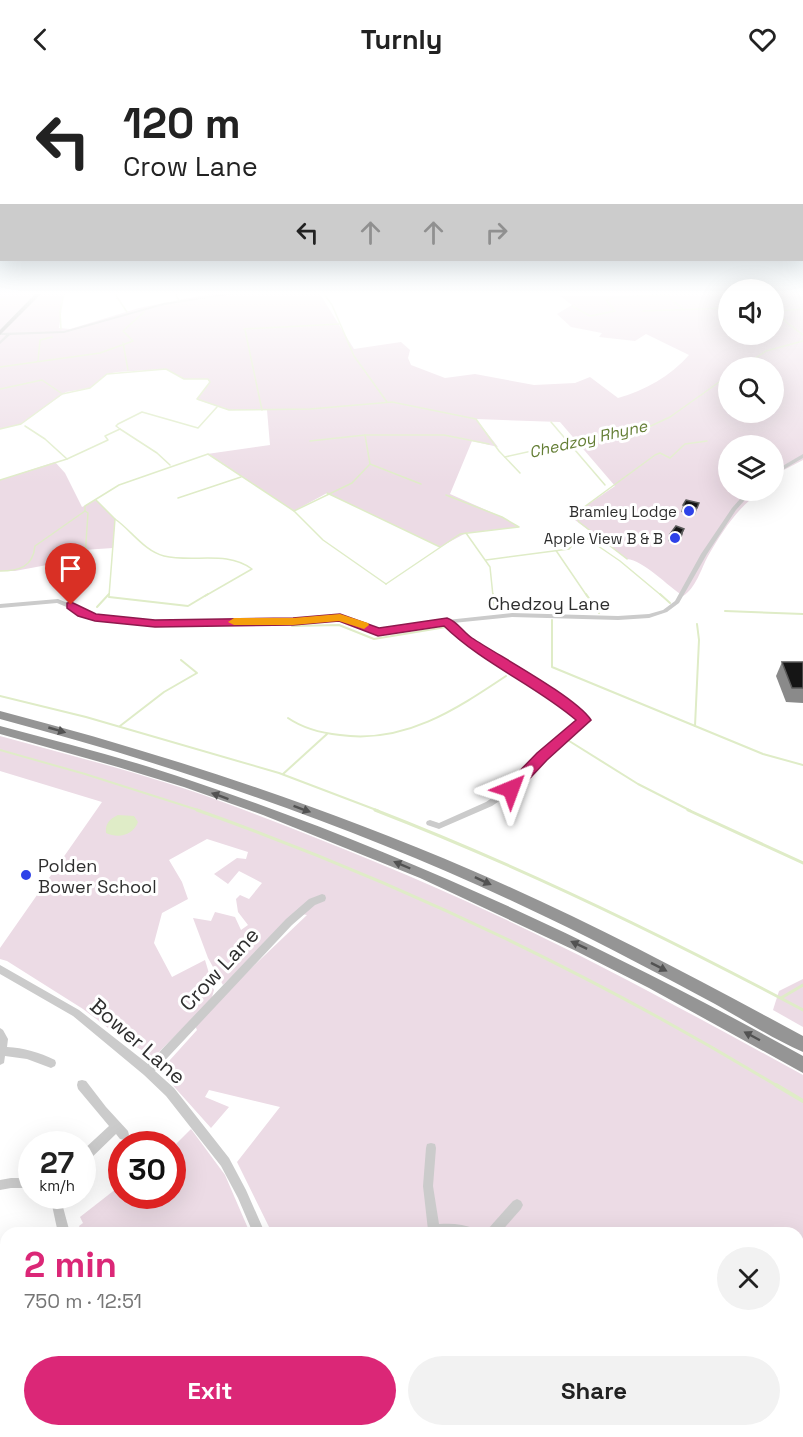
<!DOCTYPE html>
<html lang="en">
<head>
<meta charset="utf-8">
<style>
  :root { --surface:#fff; --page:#f2f2f2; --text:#222; --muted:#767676; --accent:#db2777 }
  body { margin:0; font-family:"Space Grotesk",sans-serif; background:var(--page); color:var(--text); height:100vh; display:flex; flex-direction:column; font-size:22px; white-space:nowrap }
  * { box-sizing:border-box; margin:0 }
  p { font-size:20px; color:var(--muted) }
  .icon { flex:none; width:33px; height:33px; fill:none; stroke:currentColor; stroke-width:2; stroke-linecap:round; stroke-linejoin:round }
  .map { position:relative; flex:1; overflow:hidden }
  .sheet { position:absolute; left:0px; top:1149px; width:804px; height:210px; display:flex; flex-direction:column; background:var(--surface); border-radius:18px 18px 0 0; box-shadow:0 6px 24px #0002 }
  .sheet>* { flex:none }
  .top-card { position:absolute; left:0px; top:0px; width:804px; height:183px; box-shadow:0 6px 24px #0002; background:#fff; color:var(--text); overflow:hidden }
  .tools { position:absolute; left:718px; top:201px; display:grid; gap:12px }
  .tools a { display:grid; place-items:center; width:66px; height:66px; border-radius:50%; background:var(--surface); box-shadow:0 6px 24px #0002; font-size:30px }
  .speed { position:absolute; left:18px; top:1053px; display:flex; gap:12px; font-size:30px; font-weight:700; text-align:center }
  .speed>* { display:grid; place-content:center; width:78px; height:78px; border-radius:50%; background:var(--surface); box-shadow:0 6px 24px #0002; line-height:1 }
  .speed small { font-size:15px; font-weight:400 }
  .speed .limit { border:9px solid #d22; background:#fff; color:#111 }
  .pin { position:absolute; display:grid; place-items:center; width:51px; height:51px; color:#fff; margin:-62px -26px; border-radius:50% 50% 50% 0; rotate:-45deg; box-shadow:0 0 6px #0007 }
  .pin .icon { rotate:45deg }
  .me { position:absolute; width:66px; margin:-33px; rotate:44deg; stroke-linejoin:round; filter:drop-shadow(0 0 4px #0008) }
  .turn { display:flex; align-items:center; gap:21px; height:126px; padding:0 24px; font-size:27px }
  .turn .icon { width:78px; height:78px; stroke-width:2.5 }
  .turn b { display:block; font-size:42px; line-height:51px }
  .lanes { display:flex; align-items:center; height:57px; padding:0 24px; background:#0003; justify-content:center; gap:30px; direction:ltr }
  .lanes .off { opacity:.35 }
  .round { display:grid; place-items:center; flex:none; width:63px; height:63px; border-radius:32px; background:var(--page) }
  .overview { display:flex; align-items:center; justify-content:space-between; height:102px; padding:0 24px }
  h1 { font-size:36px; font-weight:800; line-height:45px; color:var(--accent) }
  .primary-button { display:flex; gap:12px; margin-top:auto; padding:12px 24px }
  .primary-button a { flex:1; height:69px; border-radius:36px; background:var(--accent); color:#fff; font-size:24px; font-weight:800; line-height:69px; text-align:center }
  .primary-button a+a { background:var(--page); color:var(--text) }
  header { display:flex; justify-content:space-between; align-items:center; height:78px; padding:0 24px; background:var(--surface); font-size:27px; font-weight:800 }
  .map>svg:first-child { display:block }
  .green { fill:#ecdbe5; fill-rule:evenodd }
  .water { fill:#dfecc7 }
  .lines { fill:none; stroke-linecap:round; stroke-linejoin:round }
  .stream-far3 { stroke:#dfecc7; stroke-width:1.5 }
  .stream-far2 { stroke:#dfecc7; stroke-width:2 }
  .stream-far1 { stroke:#dfecc7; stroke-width:3 }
  .stream { stroke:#dfecc7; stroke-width:4 }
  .minor { fill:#cbcbcb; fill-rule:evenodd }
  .major { fill:#a6a6a6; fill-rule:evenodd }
  .highway { fill:#959595; fill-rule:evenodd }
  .wall { fill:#8a8a8a }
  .shaded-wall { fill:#5b5b5b }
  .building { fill:#151515; stroke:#5b5b5b; stroke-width:1.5 }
  .oneway { fill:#525252 }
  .route { fill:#db2777; stroke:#8e194d; stroke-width:1.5 }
  .slow { fill:#f59e0b }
  .poi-dot { fill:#2e42e8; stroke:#fff; stroke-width:2 }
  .labels { text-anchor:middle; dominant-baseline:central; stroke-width:6; stroke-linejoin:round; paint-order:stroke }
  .far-poi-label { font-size:15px; fill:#2e2e2e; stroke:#fff; text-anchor:end }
  .far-water-label { font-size:16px; font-style:italic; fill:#647e35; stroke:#fff }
  .street-label { font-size:18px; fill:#2e2e2e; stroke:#fff }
  .poi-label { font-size:18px; fill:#2e2e2e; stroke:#fff; text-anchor:start }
  .near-street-label { font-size:21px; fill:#2e2e2e; stroke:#fff }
</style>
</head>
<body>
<header><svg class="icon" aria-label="back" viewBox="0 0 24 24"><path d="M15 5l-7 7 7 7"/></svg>Turnly<svg class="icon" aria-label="heart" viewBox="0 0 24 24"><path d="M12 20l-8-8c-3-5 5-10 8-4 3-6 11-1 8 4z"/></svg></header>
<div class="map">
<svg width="803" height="1359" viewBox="0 0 803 1359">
  <rect width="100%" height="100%" fill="#fff"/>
  <!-- green -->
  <g class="green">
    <path d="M0,216H64L59,250L70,251L139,230L209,216H320L354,271L401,264L410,272L408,280L411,287L445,300L475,296L534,307L575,305L590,299L618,320C644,313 671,298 689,277L646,256L635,263L599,259L602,255L571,249L557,236L572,227L560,218L729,216V256H774V216H803V382L778,395L774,400V368H729V412L762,413C738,428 722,454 708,478C701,491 696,510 683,518C669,509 643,482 627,481L575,442L580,432L615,408L560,344L476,341L498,369L472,363L450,416L502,439L518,449L466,455L440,469L327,415L294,433L207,376L270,367L267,332H229L198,322L197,321L210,304L208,301H184L166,291L117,294L107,296L90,310L66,314L21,346L0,351ZM729,290H774V334H729Z"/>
    <polygon points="55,384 65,395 82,429 96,422 115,441 113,470 83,472 84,480 15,493 0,493 0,402"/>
    <path d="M0,658C80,680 161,700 239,730C326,763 413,798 498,838C602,886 702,942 803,997V1359H598L594,1353H798V1155H272L237,1084L280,1029L209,1012L205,1019L229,1029L211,1050L160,993L197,952L192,941L154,979L124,962L83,931L7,883L0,881V870L102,724L0,693ZM207,761L248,774L246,781L237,780L214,796L228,806L239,793L262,805L249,821L240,817L236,821L238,834L248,847L241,852L235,839L215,834L211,843L193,840L208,880L223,907L297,835L307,837L223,917L212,919L214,912L205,882L172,899L154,865L162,835L188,821L182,804L169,782Z"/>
    <polygon points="803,901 803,949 773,932 779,913"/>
    <polygon points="191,1051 225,1097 250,1155 82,1155 79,1148 83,1145 80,1139 121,1107 122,1118 172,1118 173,1069"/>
    <polygon points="120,1353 250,1353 245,1359 124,1359"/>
    <polygon points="416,1353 575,1353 567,1359 420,1359"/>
  </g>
  <!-- water -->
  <path class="water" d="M118,737L134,738L138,744C133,757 119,761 106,755C105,745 110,741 118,737Z"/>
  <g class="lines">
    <!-- stream-far3 -->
    <g class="stream-far3">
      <polyline points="115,216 127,234"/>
      <polyline points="175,216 179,222"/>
      <polyline points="324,216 332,227 354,278 387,324"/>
      <polyline points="617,219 666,217 684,232"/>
      <polyline points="0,222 5,221"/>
      <polyline points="572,228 590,238 615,233 606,222 614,220"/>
      <polyline points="774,229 786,244 803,257"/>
      <polyline points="643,233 729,230"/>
      <polyline points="779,233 803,231"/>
      <polyline points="61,251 60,233 64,216"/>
      <polyline points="244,251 339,246"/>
      <polyline points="245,252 262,332"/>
      <polyline points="123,265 128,292"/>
      <polyline points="38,283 40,262 52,259"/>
      <polyline points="0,289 100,275 133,263 123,253 144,234"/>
      <polyline points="741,290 766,273 803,263"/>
      <polyline points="720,303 729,306"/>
      <polyline points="0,311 42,302 61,315"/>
      <polyline points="551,344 605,407"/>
      <polyline points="25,348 45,361 67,381"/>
      <polyline points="0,351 21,346 62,316 90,310 107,296 166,291 184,301 208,301 210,304 197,321 229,332 310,331 392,324 476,341 499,373 520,395"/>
      <polyline points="120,351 157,375 170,387"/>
      <polyline points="310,363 365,357 444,357 489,366"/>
      <polyline points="505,379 568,365 614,360 640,353 670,339 729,297"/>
      <polyline points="370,386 421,406"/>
      <polyline points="0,402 67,381 108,362 105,358 120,351 116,348 118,346 142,334 198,350 217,329"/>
      <polyline points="327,415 440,469"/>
      <polyline points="178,420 241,399"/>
      <polyline points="96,422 115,441 109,518"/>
      <polyline points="85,433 88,435 85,479"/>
      <polyline points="294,433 352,405 370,386 365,357"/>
      <path d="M115,441C131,452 144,473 164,478C194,485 226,472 252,491L205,518"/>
      <polyline points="466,455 490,489 493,518"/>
      <polyline points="555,471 587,518"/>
      <polyline points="627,481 579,444 576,438 580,432 655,377 660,375 670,380 685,366 707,363"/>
      <polyline points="486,482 569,471 579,460 585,459 620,483 662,518"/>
      <path d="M0,493C19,493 33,489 35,468L85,433V428L119,407L208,376L294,433L323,462L386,506"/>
      <polyline points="386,506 460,456 519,449 502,439 446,417"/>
    </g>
    <!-- stream-far2 -->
    <g class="stream-far2">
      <polyline points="493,516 494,533"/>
      <polyline points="586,516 599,535"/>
      <polyline points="660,516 670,525"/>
      <polyline points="109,519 188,528 208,516"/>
      <polyline points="97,529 109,516"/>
      <polyline points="725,533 803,536"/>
      <polyline points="552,542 552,589 763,676 803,687"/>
      <polyline points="292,548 339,547 374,561 446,549"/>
      <polyline points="0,618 86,639 279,695 379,733"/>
      <path d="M288,640C304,651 321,655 340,657C404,666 455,632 506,598"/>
      <polyline points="120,648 164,614 197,595 181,582"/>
      <polyline points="695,648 699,562 697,546"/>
      <polyline points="566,661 638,706 691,733"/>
      <polyline points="0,672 85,696 201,733"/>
      <polyline points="283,696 327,656"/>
    </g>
    <!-- stream-far1 -->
    <g class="stream-far1">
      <path d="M197,732C401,804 594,897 779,1009"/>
      <path d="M375,732C522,789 664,858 803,932"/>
      <polyline points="688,732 803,785"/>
      <polyline points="781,920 803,907"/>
    </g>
    <!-- stream -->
    <polyline class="stream" points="776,1007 803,1023"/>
    <!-- minor -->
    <g class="minor">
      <polygon points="224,216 234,216 164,227 64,255 10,257 0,266 0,263 6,257 0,257 0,255 64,253 164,225"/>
      <polygon points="803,376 803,380 774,397 774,393"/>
      <path d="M751,412H757L744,423L736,432L707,476L679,525L667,534L649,540L618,542L512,539L453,545C479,569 509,588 540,607C556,617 576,628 589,642L545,681L514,713L492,728L439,751L427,747L426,745L427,743L430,742L439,745L486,724L508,709L539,677L580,642C536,608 487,583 446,546L378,556L339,541L293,545L155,548L95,541L57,525L0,530V526L58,521L96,537L155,544L293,541L340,537L379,552L447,542L512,535L618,538L649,536L663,532L675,523L701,476L732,430L740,421Z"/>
      <polygon points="322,816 325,817 326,820 325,823 315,827 292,847 155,993 174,1010 229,1080 246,1112 265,1155 253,1155 238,1120 221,1088 166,1018 144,997 73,938 0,896 0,887 79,932 148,986 286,841 309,821"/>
      <path d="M0,950L3,952L8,961L7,969C24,970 39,974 55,982L56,985L55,988L51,990L27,981L5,978L4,985L0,987Z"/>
      <polygon points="82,1002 86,1003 106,1029 128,1053 129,1057 128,1061 124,1062 120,1061 116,1056 86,1085 82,1086 82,1073 109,1048 78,1011 77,1007 78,1003"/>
      <path d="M431,1065L435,1066L436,1070L433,1108L439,1146C452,1145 464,1146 476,1151L478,1155H427L428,1152L423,1108L426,1070L427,1066Z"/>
      <polygon points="11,1100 32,1100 32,1110 11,1110 0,1112 0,1102"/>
      <polygon points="50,1118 60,1118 70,1155 58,1155"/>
      <polygon points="517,1121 521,1123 523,1127 521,1131 500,1155 486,1155 488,1151 513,1123"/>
      <polygon points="0,1206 6,1209 6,1223 0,1220"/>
      <polygon points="100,1353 112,1353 114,1359 102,1359"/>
      <polygon points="313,1353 327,1353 325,1359 311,1359"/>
      <polygon points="396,1353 410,1353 412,1359 398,1359"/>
    </g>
    <!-- major -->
    <polygon class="major" points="35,216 41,216 0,257 0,252"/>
    <!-- highway -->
    <g class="highway">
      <path d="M0,633C161,675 318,726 471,792C585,841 694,899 803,958V974C773,961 744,942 715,926C659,896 603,866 546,839C370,754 188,691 0,641Z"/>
      <path d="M0,648C64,665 129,681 192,703C405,774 607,869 803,978V995L649,910L574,872L420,800L263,737L184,709L118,689L0,656Z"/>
    </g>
  </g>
  <!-- wall -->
  <g class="wall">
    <polygon points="699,425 695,437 681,434 683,427"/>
    <polygon points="684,451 682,458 677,466 668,463 670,456"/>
    <polygon points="782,584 803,584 803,625 786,624 776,598"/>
  </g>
  <!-- shaded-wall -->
  <polygon class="shaded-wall" points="684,451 682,458 677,466 679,459"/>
  <!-- building -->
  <g class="building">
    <polygon points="686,422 699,425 697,430 683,427"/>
    <polygon points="676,448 684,451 679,459 670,456"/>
    <polygon points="782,584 803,584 803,610 792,610"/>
  </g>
  <!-- one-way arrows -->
  <defs><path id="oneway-solid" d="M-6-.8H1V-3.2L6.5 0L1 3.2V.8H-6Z" transform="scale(1.5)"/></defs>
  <g class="oneway">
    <use href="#oneway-solid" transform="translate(57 652) rotate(16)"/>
    <use href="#oneway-solid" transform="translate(220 718) rotate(-160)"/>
    <use href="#oneway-solid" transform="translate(302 731) rotate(20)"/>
    <use href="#oneway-solid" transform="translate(402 787) rotate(-157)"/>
    <use href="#oneway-solid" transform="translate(483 803) rotate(25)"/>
    <use href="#oneway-solid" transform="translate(579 867) rotate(-155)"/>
    <use href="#oneway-solid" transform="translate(659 889) rotate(27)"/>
    <use href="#oneway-solid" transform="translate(752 958) rotate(-152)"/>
  </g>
  <!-- sky -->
  <linearGradient id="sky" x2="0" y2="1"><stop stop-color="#a4cadb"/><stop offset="0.53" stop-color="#fff"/><stop offset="1" stop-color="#fff" stop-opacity="0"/></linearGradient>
  <rect width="803" height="406" fill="url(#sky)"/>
  <!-- route -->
  <path class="route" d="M71,524L96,536L155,542L293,540L340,536L379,550L447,540C457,543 463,554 472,560C499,578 576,619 591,642L547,682L516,715H506L504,711L506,707L537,675L576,642C535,607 483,586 444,548L378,558L339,543L293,547L155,549L95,543L78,538L67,530V525Z"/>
  <!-- slow -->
  <polygon class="slow" points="340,536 368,545 369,547 364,551 339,543 293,547 234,547 228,544 234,540 293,540"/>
  <!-- markers -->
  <g class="poi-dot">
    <circle cx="689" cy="433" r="6"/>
    <circle cx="675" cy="460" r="6"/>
    <circle cx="26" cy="797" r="6"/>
  </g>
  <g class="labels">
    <!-- far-poi labels -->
    <g class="far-poi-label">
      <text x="677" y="433">Bramley Lodge</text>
      <text x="663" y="460">Apple View B &amp; B</text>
    </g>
    <!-- far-water labels -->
    <g class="far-water-label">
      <text transform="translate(588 361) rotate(-13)">Chedzoy Rhyne</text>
    </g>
    <!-- street labels -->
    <g class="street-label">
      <text x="549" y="525">Chedzoy Lane</text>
    </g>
    <!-- poi labels -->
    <g class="poi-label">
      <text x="38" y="787">Polden<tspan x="38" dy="21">Bower School</tspan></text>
    </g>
    <!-- near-street labels -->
    <g class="near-street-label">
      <text transform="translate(219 891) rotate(-47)">Crow Lane</text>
      <text transform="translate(138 963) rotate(41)">Bower Lane</text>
    </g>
  </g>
</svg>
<div class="tools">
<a><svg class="icon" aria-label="sound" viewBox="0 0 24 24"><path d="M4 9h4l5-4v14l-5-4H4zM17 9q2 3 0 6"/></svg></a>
<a><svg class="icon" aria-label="search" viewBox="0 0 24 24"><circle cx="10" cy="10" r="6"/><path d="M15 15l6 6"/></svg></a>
<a><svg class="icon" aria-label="layers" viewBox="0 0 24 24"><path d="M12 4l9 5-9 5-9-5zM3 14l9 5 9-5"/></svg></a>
</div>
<div class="speed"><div>27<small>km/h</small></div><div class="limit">30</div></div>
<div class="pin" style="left:71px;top:527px;background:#d93025"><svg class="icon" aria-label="arrive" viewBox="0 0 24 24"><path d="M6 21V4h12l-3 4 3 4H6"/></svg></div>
<svg class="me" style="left:511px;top:711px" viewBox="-20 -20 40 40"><path d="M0-17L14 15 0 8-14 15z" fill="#db2777" stroke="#fff" stroke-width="4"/></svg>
<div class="top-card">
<div class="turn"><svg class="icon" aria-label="left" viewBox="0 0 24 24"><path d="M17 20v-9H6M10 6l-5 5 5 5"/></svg><div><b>120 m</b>Crow Lane</div></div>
<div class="lanes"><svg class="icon" aria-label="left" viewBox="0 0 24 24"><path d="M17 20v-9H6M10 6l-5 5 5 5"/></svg><svg class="icon off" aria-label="ahead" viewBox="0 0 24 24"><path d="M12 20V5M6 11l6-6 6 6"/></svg><svg class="icon off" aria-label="ahead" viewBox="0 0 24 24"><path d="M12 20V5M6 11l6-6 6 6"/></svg><svg class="icon off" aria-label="right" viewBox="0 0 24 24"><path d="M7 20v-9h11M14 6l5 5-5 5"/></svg></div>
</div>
<section class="sheet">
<div class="overview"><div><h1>2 min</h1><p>750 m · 12:51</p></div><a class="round"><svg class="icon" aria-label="close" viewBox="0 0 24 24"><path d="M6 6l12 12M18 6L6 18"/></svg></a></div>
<div class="primary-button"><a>Exit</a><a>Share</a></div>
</section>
</div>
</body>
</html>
